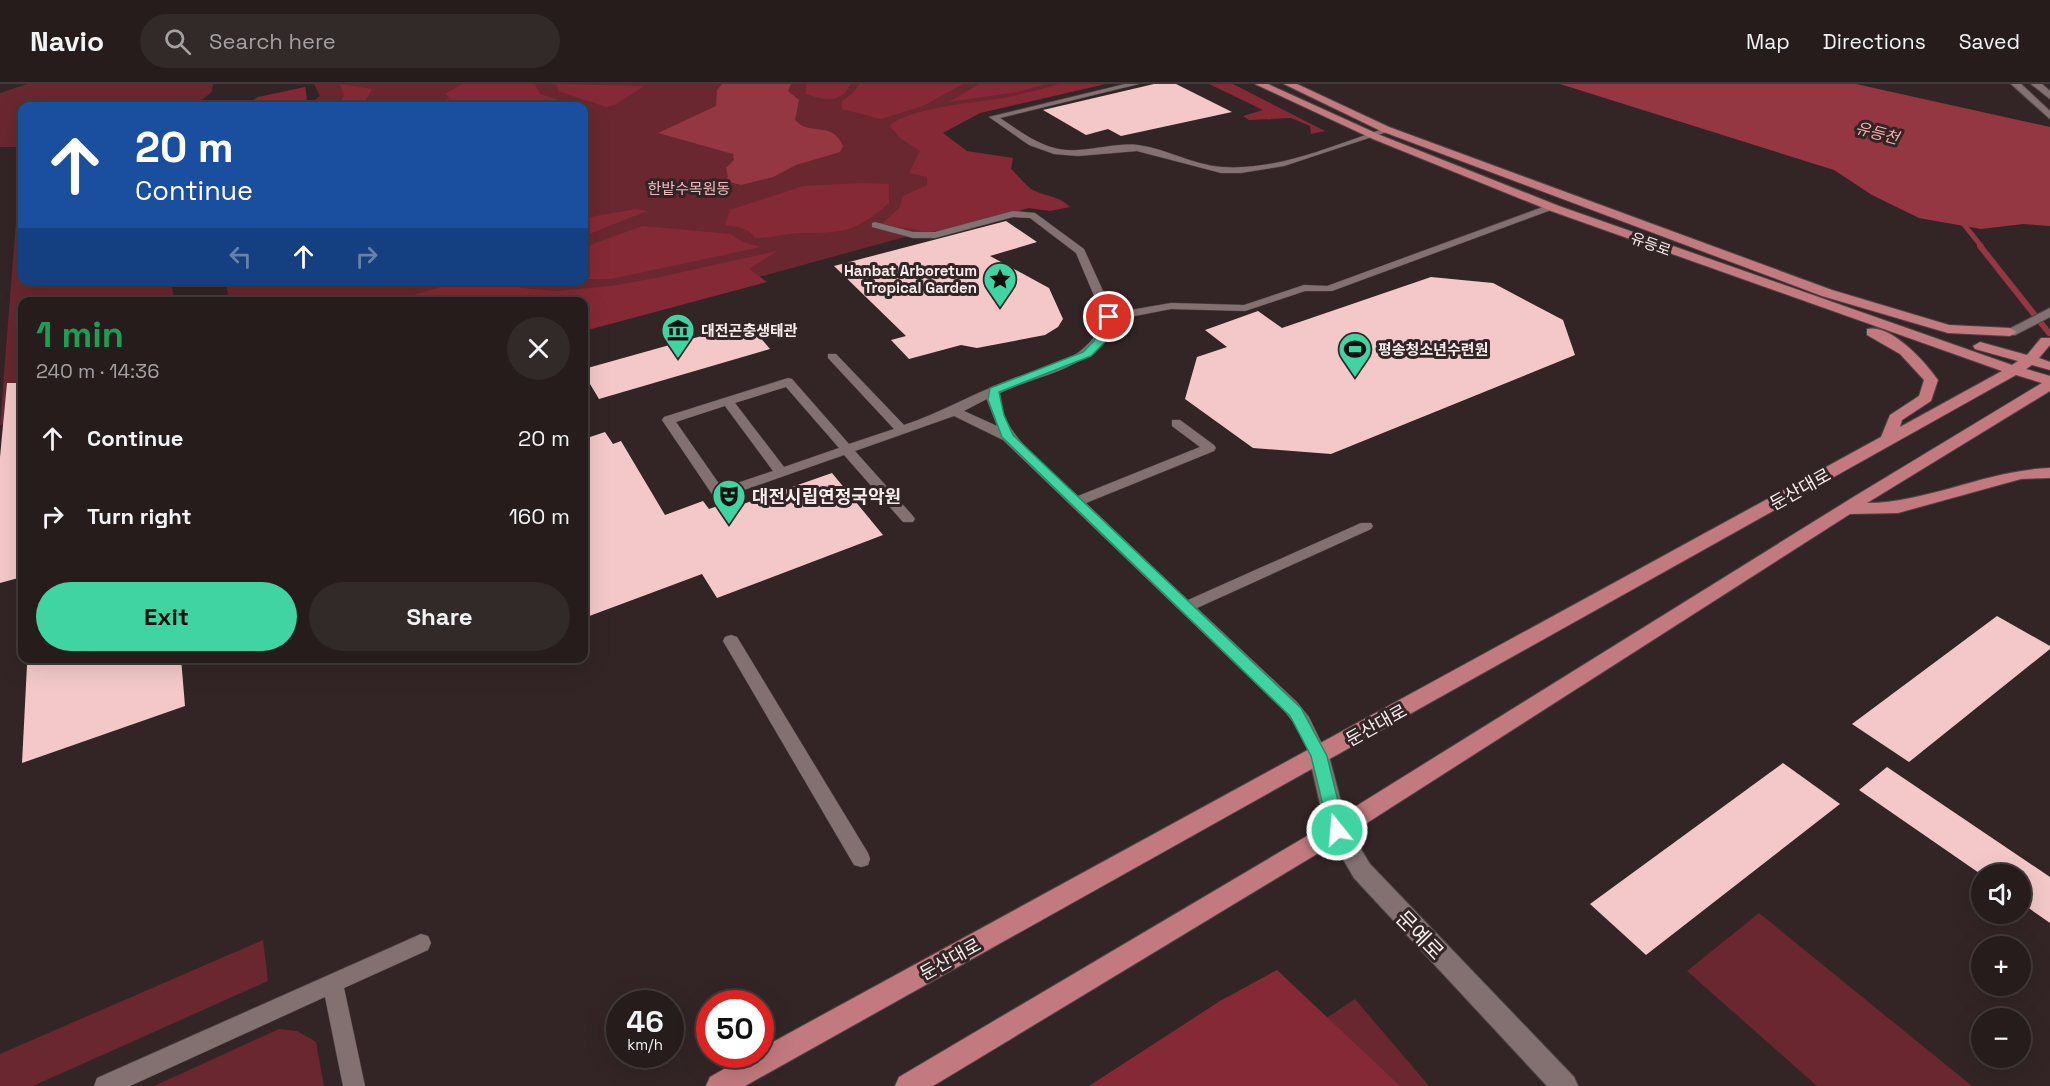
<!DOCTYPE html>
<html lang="en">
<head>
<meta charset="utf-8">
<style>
  :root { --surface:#261c1c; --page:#322929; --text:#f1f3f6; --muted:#a4a1a3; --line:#423a3b; --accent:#3fd4a2 }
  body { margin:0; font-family:"Space Grotesk","Noto Sans KR",sans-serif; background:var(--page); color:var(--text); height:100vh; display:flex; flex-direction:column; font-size:22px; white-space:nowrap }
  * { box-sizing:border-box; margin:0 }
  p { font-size:20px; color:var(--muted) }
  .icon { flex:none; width:33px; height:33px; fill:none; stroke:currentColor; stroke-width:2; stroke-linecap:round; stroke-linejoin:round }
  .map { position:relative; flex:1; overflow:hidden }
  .side { position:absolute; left:18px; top:213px; width:570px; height:366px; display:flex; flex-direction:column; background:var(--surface); border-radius:12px; box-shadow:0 6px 24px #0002,0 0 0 2px var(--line) }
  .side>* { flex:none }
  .guide { position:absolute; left:18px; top:18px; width:570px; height:183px; border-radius:12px; box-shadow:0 6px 24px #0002,0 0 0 2px var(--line); background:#1a4fa0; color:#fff; overflow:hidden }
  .fabs { position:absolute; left:1971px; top:780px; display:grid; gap:12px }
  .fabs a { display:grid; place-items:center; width:60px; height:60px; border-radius:50%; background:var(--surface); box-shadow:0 6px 24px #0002,0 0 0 2px var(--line); font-size:30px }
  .speed { position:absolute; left:606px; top:906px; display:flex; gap:12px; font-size:30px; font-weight:700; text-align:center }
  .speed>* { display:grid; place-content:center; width:78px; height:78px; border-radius:50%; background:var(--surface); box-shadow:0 6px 24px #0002,0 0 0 2px var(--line); line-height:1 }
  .speed small { font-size:15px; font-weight:400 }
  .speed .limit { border:9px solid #d22; background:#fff; color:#111 }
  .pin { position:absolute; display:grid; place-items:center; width:51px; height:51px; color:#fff; margin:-26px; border:3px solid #fff; border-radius:50%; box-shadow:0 2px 6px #0007 }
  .me { position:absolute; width:66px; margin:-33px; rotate:343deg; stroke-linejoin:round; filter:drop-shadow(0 0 4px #0008) }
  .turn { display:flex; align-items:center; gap:21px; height:126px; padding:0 18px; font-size:27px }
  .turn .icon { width:78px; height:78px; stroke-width:2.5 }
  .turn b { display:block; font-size:42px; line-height:51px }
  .lanes { display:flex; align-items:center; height:57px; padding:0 18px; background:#0003; justify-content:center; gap:30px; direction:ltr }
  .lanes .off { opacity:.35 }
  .round { display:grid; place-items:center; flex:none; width:63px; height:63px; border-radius:32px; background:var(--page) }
  .overview { display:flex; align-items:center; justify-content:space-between; height:102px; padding:0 18px }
  h1 { font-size:36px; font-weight:800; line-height:45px; color:#1e9e55 }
  .button { display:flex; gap:12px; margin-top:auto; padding:12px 18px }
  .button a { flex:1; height:69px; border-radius:36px; background:var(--accent); color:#111; font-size:24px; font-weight:800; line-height:69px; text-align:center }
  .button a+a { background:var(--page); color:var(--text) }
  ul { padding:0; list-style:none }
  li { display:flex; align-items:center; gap:18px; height:78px; padding:0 18px }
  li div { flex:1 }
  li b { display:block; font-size:22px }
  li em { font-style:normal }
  header { display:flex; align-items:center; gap:36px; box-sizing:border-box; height:84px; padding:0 30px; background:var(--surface); border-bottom:2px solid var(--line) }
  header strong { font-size:28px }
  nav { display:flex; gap:33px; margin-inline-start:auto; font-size:21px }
  .search { width:420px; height:54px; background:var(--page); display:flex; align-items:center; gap:15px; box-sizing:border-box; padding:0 21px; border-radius:33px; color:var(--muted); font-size:22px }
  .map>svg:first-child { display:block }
  .green { fill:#6a272f }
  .forest { fill:#862937 }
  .water { fill:#943742 }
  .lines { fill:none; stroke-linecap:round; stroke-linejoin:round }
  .stream-far1 { stroke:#943742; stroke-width:5 }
  .stream { stroke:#943742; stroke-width:6 }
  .building { fill:#f4c8c9 }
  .service-casing { stroke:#4f4444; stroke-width:1 }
  .secondary-casing { stroke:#4f4444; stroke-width:2 }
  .primary-casing { stroke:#4f4444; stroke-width:2 }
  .service { fill:#837172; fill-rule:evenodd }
  .secondary { fill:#837172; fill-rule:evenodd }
  .primary { fill:#c2797f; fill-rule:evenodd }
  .route { fill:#3fd4a2; stroke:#298a69; stroke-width:1.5 }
  .labels { text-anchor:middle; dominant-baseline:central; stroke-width:6; stroke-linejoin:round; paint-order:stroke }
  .far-park-label { font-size:15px; fill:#f2bcbe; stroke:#332525 }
  .far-street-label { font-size:15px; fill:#f7eded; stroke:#332525 }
  .far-poi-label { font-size:15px; font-weight:bold; fill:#f7eded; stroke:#332525; text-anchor:start }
  .far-water-label { font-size:16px; font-style:italic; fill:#f9aaae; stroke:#332525 }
  .street-label { font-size:18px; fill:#f7eded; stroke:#332525 }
  .poi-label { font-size:18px; font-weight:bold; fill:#f7eded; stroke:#332525; text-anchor:start }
  .near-street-label { font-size:21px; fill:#f7eded; stroke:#332525 }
</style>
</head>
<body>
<header>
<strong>Navio</strong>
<div class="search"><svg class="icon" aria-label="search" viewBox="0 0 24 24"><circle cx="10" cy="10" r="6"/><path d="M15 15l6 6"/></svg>Search here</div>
<nav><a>Map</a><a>Directions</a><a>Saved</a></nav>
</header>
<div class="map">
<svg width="2050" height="1002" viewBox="0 0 2050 1002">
  <rect width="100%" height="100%" fill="#332525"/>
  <!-- green -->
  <g class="green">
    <polygon points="27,0 213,0 212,8 194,22 22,22 22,63 0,63 0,9"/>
    <polygon points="314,0 1099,0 905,45 1014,123 584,241 584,218 229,217 226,197 584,196 584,22 314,22 313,17 320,12"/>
    <polygon points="22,102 22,196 171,197 174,217 22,218 22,336 0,341 18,112"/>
    <polygon points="1759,829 1972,1002 1817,1002 1687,887"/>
    <polygon points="263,856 268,897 33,1002 0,1002 0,970"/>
    <polygon points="1355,915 1429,1002 1225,1002"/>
    <polygon points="279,945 297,947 316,958 324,1002 154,1002"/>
  </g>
  <!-- forest -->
  <g class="forest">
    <polygon points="340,0 372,5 363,22 338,22 344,12"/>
    <polygon points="462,0 535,0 540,10 579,22 549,22 542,17 505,22 441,22 449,13 445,10"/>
    <polygon points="557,0 644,2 615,21 606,23 558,7"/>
    <path d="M806,0H850C843,20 822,16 806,10Z"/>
    <polygon points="860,0 963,0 923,22 881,35 842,25 842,17 852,10"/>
    <polygon points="979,0 1046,0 1017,8 949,18"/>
    <path d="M1059,0H1106L980,29L943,49L967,67L1013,74L1011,85C1017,90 1026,102 1031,105C1045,113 1058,111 1070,123L1050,127L1029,124L961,143L929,148L882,140L899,124L903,112L927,101V93L909,89L920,67L900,54L890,42C907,23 986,18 1013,12C1028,9 1044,4 1059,0Z"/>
    <polygon points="1209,0 1233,0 1325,47 1311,50 1310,42 1291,34 1249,36 1243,32 1263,26"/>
    <polygon points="305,3 307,14 303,22 243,22 258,13"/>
    <path d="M865,99L889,100V119C855,149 841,149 798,149C784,150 770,154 755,154C748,143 737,143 725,141L730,126L803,102Z"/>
    <polygon points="637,125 647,127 584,152 584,134"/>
    <polygon points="643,142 730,150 742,158 761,163 611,195 584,195 584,163"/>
    <polygon points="777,167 749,185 767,198 584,247 584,218 393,217 461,197 507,197 522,204 556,207 611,202 656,194"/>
    <polygon points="1277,886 1400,1002 1089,1002 1220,917"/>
  </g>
  <!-- water -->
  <g class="water">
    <path d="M722,0H791L788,7L799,16L795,36C810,53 832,36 843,62L840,68L796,81L773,93L741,101L726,97L728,92L726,84L734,76L733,70L658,49L716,22L717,6Z"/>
    <polygon points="1560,0 1856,0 2050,43 2050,142 2023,140 1981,145 1919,134 1872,111 1834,86"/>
  </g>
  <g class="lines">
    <!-- stream-far1 -->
    <polyline class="stream-far1" points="1958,133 1982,163"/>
    <!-- stream -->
    <polyline class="stream" points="1980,162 2049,249"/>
  </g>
  <!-- building -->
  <g class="building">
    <polygon points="1154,0 1176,0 1232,28 1121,52 1108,45 1086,51 1043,26"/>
    <polygon points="1006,137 1037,158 990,172 1049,204 1063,235 1058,243 1045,251 977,264 961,261 909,275 891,256 906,252 834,182"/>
    <polygon points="1431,193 1493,199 1563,236 1575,271 1331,370 1253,364 1185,315 1197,273 1227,263 1205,246 1258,227 1282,244"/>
    <polygon points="748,239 770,265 599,315 584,290 584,285"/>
    <polygon points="7,299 22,299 22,493 0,499 0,373"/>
    <polygon points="605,348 613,360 621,357 665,431 703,417 709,425 726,419 729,425 832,389 883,451 717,514 702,490 584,534 584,355"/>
    <polygon points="1997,532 2050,562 2050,565 1909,678 1852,640"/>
    <polygon points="47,574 181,574 185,622 22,679 27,581"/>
    <polygon points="1783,679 1840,720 1646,871 1590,820"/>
    <polygon points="1887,683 2050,793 2050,839 2020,818 2020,790 1982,791 1859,706"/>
  </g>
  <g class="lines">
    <defs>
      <g id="service">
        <path d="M1125,0H1139L1000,34C1024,50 1047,69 1078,66C1098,65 1118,59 1138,61C1167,65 1193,81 1222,83C1278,87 1334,61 1386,44L1393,46L1284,82L1241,89H1221L1137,67L1078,72L1054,70L1029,61L989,33Z"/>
        <path d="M1551,120L1556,123L1554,125L1332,207H1305L1245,227L1171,225L1114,236C1093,287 1044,288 1000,309C996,346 1053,389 1078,412L1200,363L1172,342V336H1180L1214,361L1216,364L1214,367L1086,419L1188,516L1361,439H1371L1373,442L1371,445L1197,524L1297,618L1309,633L1328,672L1325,677L1319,679L1313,677L1296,642L1285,628L1003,356L954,332L855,367L913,432L915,435L913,438H903L844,371L724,413H714L662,336L664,333L788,294L792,295L849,360L894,345L828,274V270H836L904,341C940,329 972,310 1007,297C1033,286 1066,282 1087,261C1096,253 1099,243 1103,233L1076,169L1030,134L1013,133L935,154H913L872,143V139L875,138L913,148H935L1013,127L1035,129L1084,165L1113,229L1171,219L1244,221L1304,201L1327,202ZM786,303L839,364L784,383L735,319ZM987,315V316L997,342L964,327ZM725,322L773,387L722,404L676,338Z"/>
        <polygon points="731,551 737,553 868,769 870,775 868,781 861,783 854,781 723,557 725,553"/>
        <polygon points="421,850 428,852 431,859 428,866 344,904 365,1002 343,1002 325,913 130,1002 94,1002 97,994"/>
      </g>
      <g id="secondary">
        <polygon points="2011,0 2021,0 2050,27 2050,35"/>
        <polygon points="2031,0 2042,0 2050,7 2050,15"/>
        <polygon points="2050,224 2050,233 2015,251 2005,251 2003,248"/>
        <polygon points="1319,664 1326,666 1329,672 1348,744 1370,780 1574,993 1578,1002 1547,1002 1354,794 1326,746 1309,672 1312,666"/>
      </g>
      <g id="primary">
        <path d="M1255,0H1268L1380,51L1559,122L2012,281L2018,277L1975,265L1973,262L1980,258L2027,271L2041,254H2050V261L2039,274L2050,278V286L2032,281L2026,285L2050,292V307L1867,419C1930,418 1987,386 2050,384V394L2021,395L1898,429L1850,430L1345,753L933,1002H895L899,993L1329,739L1855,412L2042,299L2016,291L745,1002H706L710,993L750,970H760V965L1881,353L1890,331L1919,312L1924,296L1900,270L1867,251V245C1891,239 1926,279 1938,296L1931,317L1902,336L1900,343L2002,287L1551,127L1373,55Z"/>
        <polygon points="1284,0 1297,0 1389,43 1832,206 1949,241 2010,244 2017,248 2010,252 1948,249 1822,212 1381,47"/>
      </g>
    </defs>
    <!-- service casing -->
    <use href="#service" class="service-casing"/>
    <!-- secondary casing -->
    <use href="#secondary" class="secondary-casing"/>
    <!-- primary casing -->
    <use href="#primary" class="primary-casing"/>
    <!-- service -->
    <use href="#service" class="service"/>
    <!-- secondary -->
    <use href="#secondary" class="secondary"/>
    <!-- primary -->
    <use href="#primary" class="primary"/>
  </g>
  <!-- route -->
  <polygon class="route" points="1106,231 1114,233 1104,259 1091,272 999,308 1004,331 1013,351 1301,624 1327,672 1345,746 1343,751 1331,751 1329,746 1311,672 1290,632 1002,353 988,316 990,304 1083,268 1094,257"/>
  <!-- icons -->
  <defs>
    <symbol id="sight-pin" viewBox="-11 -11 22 30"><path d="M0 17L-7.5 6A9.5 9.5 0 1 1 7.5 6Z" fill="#3fd4a2" stroke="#332525"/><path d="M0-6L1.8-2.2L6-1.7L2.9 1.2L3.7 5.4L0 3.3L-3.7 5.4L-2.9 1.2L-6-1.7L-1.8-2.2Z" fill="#111"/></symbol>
    <symbol id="museum-pin" viewBox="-11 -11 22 30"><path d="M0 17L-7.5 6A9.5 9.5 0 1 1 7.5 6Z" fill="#3fd4a2" stroke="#332525"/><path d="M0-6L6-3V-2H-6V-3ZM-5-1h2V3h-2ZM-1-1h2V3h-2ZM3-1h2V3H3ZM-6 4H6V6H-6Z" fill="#111"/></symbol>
    <symbol id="stadium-pin" viewBox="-11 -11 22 30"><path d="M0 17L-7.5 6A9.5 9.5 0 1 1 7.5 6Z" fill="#3fd4a2" stroke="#332525"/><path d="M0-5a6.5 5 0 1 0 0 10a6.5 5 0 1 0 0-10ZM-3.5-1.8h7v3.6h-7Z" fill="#111"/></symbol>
    <symbol id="theatre-pin" viewBox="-11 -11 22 30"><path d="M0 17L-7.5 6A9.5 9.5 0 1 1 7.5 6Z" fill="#3fd4a2" stroke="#332525"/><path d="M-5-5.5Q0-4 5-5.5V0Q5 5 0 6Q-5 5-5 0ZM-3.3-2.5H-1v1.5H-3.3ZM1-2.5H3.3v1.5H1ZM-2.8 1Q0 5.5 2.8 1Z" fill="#111"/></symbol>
  </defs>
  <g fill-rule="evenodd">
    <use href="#sight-pin" x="981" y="176" width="38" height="52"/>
    <use href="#museum-pin" x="659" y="227" width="38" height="52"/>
    <use href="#stadium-pin" x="1336" y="246" width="38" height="52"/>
    <use href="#theatre-pin" x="710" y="393" width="38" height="52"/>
  </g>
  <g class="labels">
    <!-- far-park labels -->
    <g class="far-park-label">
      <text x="689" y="104">한밭수목원동</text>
    </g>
    <!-- far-street labels -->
    <g class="far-street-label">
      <text transform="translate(1651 160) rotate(20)">유등로</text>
    </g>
    <!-- far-poi labels -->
    <g class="far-poi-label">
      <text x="977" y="186" text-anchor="end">Hanbat Arboretum<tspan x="977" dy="17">Tropical Garden</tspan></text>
      <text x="701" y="246">대전곤충생태관</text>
      <text x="1378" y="265">평송청소년수련원</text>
    </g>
    <!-- far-water labels -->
    <g class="far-water-label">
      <text transform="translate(1877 49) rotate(15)">유등천</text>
    </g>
    <!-- street labels -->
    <g class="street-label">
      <text transform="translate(1800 405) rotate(-29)">둔산대로</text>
      <text transform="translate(1376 641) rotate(-29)">둔산대로</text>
      <text transform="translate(950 875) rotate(-29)">둔산대로</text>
    </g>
    <!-- poi labels -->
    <g class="poi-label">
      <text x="752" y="412">대전시립연정국악원</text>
    </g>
    <!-- near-street labels -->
    <g class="near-street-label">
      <text transform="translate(1420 851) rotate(46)">문예로</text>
    </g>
  </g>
</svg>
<div class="fabs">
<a><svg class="icon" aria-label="sound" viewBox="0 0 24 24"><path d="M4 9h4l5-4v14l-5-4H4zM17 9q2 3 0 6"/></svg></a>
<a>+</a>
<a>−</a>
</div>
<div class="speed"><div>46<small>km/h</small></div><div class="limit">50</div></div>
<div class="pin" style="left:1109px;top:233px;background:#d93025"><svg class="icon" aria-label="arrive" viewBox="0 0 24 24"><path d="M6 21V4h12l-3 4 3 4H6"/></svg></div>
<svg class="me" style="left:1337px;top:746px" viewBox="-20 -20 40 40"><circle r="17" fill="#3fd4a2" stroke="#fff" stroke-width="3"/><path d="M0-11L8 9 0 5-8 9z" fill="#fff"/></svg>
<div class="guide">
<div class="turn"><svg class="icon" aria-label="ahead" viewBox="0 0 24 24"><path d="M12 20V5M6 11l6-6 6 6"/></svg><div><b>20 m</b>Continue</div></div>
<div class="lanes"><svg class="icon off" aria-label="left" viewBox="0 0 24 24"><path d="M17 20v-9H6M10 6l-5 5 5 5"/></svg><svg class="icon" aria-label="ahead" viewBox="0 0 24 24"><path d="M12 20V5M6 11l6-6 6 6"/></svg><svg class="icon off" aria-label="right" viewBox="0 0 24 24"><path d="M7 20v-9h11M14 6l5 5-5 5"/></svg></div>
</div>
<section class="side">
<div class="overview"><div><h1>1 min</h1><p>240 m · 14:36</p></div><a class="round"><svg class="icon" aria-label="close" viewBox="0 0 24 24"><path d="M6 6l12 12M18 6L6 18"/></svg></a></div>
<ul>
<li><svg class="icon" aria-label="ahead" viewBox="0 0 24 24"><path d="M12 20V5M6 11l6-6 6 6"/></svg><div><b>Continue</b></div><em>20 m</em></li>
<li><svg class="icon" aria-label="right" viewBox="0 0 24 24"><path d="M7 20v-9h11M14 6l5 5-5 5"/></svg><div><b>Turn right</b></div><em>160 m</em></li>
</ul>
<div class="button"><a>Exit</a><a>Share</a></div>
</section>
</div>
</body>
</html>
